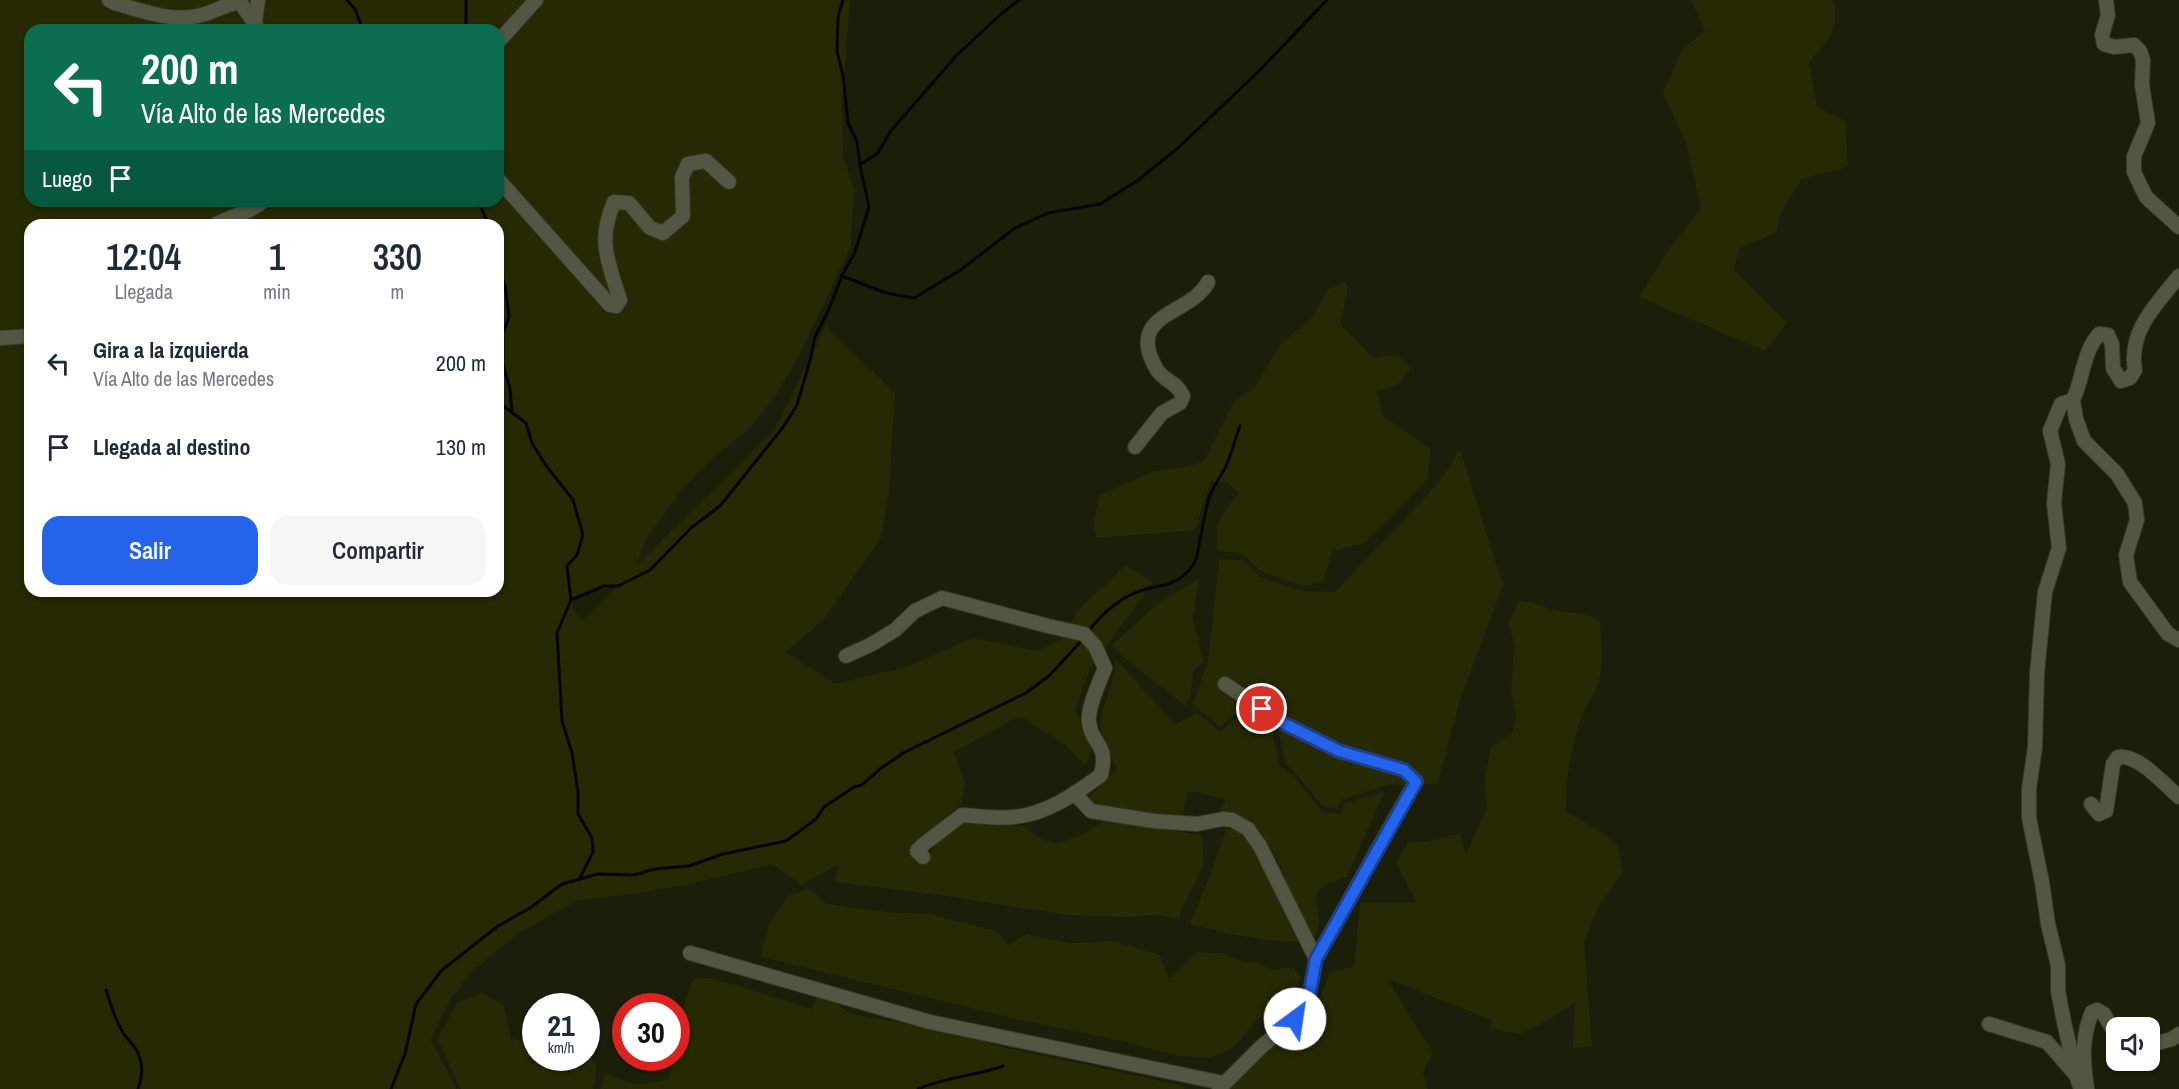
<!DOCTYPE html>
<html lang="es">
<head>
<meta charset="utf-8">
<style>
  :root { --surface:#fff; --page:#f6f6f7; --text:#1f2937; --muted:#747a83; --accent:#2563eb }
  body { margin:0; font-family:"Archivo Narrow",sans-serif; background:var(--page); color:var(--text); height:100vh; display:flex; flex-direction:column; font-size:22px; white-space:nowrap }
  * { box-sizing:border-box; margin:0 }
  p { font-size:20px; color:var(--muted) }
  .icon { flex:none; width:33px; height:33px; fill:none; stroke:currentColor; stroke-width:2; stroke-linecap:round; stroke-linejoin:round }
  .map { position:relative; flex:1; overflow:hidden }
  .drawer { position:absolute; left:24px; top:219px; width:480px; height:378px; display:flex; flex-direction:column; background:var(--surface); border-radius:18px; box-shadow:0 2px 4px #0004 }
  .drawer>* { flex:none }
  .banner { position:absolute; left:24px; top:24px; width:480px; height:183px; border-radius:18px; box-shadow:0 2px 4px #0004; background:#0b6e4f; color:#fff; overflow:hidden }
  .buttons { position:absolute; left:2106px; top:1017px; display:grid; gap:12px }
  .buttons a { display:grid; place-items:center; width:54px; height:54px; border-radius:12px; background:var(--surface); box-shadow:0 2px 4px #0004; font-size:30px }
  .speed { position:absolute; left:522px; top:993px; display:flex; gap:12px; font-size:30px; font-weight:700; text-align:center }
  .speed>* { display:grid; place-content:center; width:78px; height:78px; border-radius:50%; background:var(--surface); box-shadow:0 2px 4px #0004; line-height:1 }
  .speed small { font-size:15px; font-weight:400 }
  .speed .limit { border:9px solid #d22; background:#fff; color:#111 }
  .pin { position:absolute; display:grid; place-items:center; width:51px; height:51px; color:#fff; margin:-26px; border:3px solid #fff; border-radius:50%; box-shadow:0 2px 6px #0007 }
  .me { position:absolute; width:66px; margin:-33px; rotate:31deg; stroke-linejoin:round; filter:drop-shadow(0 0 4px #0008) }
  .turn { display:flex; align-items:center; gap:21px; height:126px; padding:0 18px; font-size:27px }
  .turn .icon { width:78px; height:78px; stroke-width:2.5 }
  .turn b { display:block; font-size:42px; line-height:51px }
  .then { display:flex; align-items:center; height:57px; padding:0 18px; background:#0003; gap:12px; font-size:22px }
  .eta { display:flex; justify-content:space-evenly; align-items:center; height:102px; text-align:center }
  .eta b { font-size:36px; font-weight:600; line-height:42px }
  .button { display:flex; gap:12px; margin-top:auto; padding:12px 18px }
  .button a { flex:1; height:69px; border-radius:18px; background:var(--accent); color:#fff; font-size:24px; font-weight:600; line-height:69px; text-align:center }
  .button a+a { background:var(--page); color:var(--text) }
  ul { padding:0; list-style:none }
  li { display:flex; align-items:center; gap:18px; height:84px; padding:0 18px }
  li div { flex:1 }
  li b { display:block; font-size:22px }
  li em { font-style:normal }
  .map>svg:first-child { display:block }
  .green { fill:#252904; fill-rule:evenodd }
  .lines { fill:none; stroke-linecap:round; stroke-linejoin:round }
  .stream { stroke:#060600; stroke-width:3 }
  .minor-casing { stroke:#363924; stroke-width:16 }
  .minor { stroke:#535642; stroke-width:14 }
  .route-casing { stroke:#184099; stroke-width:15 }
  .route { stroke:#2563eb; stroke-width:10 }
</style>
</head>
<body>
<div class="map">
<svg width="2179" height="1089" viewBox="0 0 2179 1089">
  <rect width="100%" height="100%" fill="#1b1e08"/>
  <!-- green -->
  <g class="green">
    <path d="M0,0H850L842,99L843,156L854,189L851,246L801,352L776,396L749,429L712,459L682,490L648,536L636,566L775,429L826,326L895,393L889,492L881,538L825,618L786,652L835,684L906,667L973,638L1036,651L1062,639L1078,610L1126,565L1153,582L1091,667L1075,710L1092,748L1086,765L1064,744L1020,716L954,752L965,782L961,804L909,850L921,862L935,845L965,821L1024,826L1041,839L1057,844L1083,834L1109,818L1202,836L1204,864L1178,918L1153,915L1127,917L1068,915L940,895L835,882L839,864L801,885L772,864L690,884L619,896L579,900L517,934L473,971L452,997L431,1040L456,1089H0ZM30,30H498V201H30ZM30,225H498V591H30ZM617,586L582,621L572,608L575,596Z"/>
    <path d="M1691,0H1833C1840,32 1828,39 1809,63L1817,107L1845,121L1848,167L1802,179L1780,214L1777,232L1739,249L1734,270L1787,323L1765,351L1639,297L1668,250L1701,209L1686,143L1663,93L1682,49L1705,31Z"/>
    <path d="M1346,281L1347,294L1340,325L1374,358L1397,355L1411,368L1398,385L1377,391L1382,415L1430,448L1428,478L1389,520L1364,543L1333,551L1323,582L1304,586L1262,572L1241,553L1218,551C1213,523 1222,513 1239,493L1227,482L1211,481L1195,530L1096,538L1094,522L1099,495L1155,471L1190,466L1204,461L1234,401L1254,388L1280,345L1313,316L1328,289Z"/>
    <path d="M1460,449L1503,585L1460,700L1438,784L1388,785L1342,799L1337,809L1323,806L1286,763L1277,727L1271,724L1279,765L1294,776L1322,811L1340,814L1344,804L1385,791L1347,877L1327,884L1317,891C1314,911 1325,918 1314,938L1280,878L1284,874C1266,837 1261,823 1218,813L1226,800L1194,791L1188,793L1183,816H1155L1096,806L1088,798L1117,768C1112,758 1103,744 1101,733C1098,707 1116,684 1115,659L1176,724L1197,713L1220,732L1246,711L1262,718L1244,706L1220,727L1193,704L1208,662L1219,559L1241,560L1262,578L1302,591L1335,592L1440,481Z"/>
    <polygon points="1199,579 1193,619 1199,641 1203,662 1193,671 1191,695 1185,706 1122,656 1112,645 1161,601"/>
    <path d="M1519,601C1534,601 1544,608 1557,611C1577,615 1580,609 1600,621C1601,642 1605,665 1597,686C1594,695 1588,702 1584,711C1572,743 1565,778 1566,812L1584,821L1617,843L1623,872L1598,907L1584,942L1592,1047L1573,1048L1575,1003L1542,1024L1519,1034L1490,1028L1492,1020L1387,979L1433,1053L1423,1071L1428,1089H1229L1259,1059L1314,1013L1330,972L1354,967L1360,903H1417L1396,863L1408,843L1434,840L1460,833L1466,855L1487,807L1484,781L1491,748L1513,732L1516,716L1511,693L1514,646L1509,622Z"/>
    <path d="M1226,829H1237L1252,842L1299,942C1261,941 1227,934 1190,924L1210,875Z"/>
    <polygon points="806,890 812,890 826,904 886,912 929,914 996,931 1008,945 1026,934 1069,943 1112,941 1160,955 1169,979 1196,952 1222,953 1248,963 1258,963 1273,970 1293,967 1301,977 1294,995 1257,1020 1234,1047 1211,1058 1179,1056 1122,1041 1020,1020 761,957 768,925 788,896"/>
    <path d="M712,978L812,1009L817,995L828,998L849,1013L939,1030L1007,1048L1149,1078L1185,1087L1184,1089H600L605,1073C633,1084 639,1088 668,1079L675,1058H676V1028L693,979Z"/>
    <polygon points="482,993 504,1005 511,1039 524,1041 532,1023 535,1025 536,1058 586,1058 587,1055 597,1065 593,1089 461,1089 437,1039 458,1002"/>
  </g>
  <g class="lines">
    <!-- stream -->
    <g class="stream">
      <polyline points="347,0 355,9 363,30"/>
      <polyline points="466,0 466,30"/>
      <polyline points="860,165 878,153 890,132 956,56 1001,14 1019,0"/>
      <polyline points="478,201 489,225"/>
      <polyline points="498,269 505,285 509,317 503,333 503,364 510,389 512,412"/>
      <polyline points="842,276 886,293 914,298 962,269 1015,228 1048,213 1100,204 1137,181 1178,148 1258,72 1327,0"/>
      <polyline points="498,402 526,423 532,443 545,464 573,500 583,535 577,555 567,566 571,600"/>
      <path d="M1088,632C1103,612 1121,596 1146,589C1160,585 1172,586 1184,575C1201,561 1197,548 1202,530C1204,519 1206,508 1209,498C1212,487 1221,477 1226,466C1232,453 1235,439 1240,426"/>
      <polyline points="579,880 593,852 592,838 578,814 578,792 572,753 562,721 557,633 571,600 604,586 618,586 650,570 691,528 720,506 784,426 797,405 811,357 815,337 829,309 842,276 855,252 869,207 860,165 857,141 848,123 843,76 837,51 838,17 843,0"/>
      <path d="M106,990C111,1005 115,1021 124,1034C126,1038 130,1041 133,1045C143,1057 144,1074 138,1089"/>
      <polyline points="391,1089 405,1054 416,1004 442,970 498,926 530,908 562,884 598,874 634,875 655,869 689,866 723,854 786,841 816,819 824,807 854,787 862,785 880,769 903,753 1026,693 1050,675 1082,640"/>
      <path d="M918,1089C946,1077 975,1076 1003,1066"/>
    </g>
    <defs>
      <g id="minor">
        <path d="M109,0L114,3C144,11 174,24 205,14C218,10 227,4 240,2L259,30"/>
        <polyline points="2106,0 2108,15 2102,35 2104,44 2114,47 2134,45 2140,51 2143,60 2142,85 2148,123 2134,156 2134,172 2146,197 2179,227"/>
        <polyline points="255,22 258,0"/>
        <polyline points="498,42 536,0"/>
        <path d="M498,179L610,305L616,306L620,300C608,261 597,241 614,202L629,203L650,228L663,233L683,216L682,177L688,164L706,161L729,182"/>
        <path d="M215,225C230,216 250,213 263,201"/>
        <polyline points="0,338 30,336"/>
        <polyline points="2073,400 2076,419 2084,441 2117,474 2135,503 2137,520 2126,555 2130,582 2168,634 2179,640"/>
        <path d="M1135,447L1162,413L1180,403L1183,396C1176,381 1164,381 1157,370C1123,312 1191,316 1208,282"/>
        <path d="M846,656L872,644L895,630L915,611L942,598L1048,626L1084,634L1095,646L1105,668C1100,681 1087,708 1089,722C1092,747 1109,742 1101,775C1075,794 1047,814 1014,817C997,819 979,816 962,815L924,844L917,851L923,857"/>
        <polyline points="1074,793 1091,811 1154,821 1197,824 1223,819 1232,820 1248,829 1260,846 1316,959"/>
        <path d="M2091,804L2099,814L2106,811L2113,764L2118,757C2137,753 2164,784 2179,797"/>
        <polyline points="690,953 930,1022 1223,1083"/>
        <polyline points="1989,1024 2047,1042 2075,1074"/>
        <polyline points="2150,1045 2172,1039 2179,1034"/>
        <polyline points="1219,1089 1262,1046 1295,1019 1308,1001 1316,959 1416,781 1404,770 1339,751 1281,722 1225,684"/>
        <path d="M2081,1089L2076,1075L2064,1022L2058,991V965L2048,924L2042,882L2029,818V789L2035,747L2037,673L2045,592L2059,548L2054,503L2058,464L2050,431L2061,404L2073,400C2083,379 2083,352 2099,334L2108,335L2112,344L2113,368L2121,381L2130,378L2135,370C2128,331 2156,305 2179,276"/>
        <path d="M2087,1089C2083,1061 2081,1039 2092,1012L2097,1010L2104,1014L2116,1036"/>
      </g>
    </defs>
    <!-- minor casing -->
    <use href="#minor" class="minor-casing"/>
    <!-- minor -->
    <use href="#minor" class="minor"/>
  </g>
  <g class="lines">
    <defs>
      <polyline id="route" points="1262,709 1281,722 1339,751 1404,770 1416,782 1316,959 1308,1001 1295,1019"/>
    </defs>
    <!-- route casing -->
    <use href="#route" class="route-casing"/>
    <!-- route -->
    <use href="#route" class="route"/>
  </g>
</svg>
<div class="buttons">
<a><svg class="icon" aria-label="sound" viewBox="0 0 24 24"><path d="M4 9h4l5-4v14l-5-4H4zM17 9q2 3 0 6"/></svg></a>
</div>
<div class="speed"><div>21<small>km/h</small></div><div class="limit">30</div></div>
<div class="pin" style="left:1262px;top:709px;background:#d93025"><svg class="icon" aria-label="arrive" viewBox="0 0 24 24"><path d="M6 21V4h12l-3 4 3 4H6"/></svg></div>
<svg class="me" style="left:1295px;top:1019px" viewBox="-20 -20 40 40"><circle r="19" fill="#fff"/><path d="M0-13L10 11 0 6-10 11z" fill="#2563eb"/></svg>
<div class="banner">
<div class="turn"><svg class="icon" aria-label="left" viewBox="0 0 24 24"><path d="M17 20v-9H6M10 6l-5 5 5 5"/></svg><div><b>200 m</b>Vía Alto de las Mercedes</div></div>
<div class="then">Luego<svg class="icon" aria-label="arrive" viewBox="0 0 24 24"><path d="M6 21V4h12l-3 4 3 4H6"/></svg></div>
</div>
<section class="drawer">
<div class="eta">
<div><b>12:04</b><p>Llegada</p></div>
<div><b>1</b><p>min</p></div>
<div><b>330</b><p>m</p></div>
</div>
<ul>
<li><svg class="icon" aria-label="left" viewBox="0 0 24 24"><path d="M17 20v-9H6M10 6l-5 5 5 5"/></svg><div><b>Gira a la izquierda</b><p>Vía Alto de las Mercedes</p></div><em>200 m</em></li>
<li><svg class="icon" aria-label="arrive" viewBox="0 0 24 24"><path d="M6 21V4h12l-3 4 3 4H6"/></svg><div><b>Llegada al destino</b></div><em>130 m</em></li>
</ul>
<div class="button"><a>Salir</a><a>Compartir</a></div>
</section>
</div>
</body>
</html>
